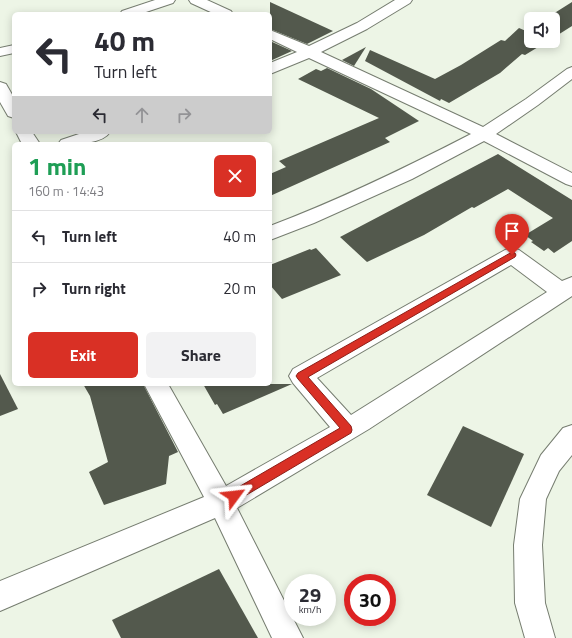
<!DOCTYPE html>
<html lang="en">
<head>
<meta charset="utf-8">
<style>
  :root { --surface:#fff; --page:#f2f2f3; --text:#2b2b33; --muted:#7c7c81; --line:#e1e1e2; --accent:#d93025 }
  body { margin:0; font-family:"Titillium Web",sans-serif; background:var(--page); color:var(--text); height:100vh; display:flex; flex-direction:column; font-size:15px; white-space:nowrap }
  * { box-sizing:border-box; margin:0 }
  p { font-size:13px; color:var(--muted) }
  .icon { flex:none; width:22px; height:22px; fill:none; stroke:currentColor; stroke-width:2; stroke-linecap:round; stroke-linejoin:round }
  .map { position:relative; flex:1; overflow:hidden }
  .panel { position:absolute; left:12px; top:142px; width:260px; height:244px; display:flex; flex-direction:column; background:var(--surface); border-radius:6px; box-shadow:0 2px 10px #0003 }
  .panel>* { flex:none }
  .banner { position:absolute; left:12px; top:12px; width:260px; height:122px; border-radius:6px; box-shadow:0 2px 10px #0003; background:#fff; color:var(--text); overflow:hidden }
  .controls { position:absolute; left:524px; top:12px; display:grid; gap:8px }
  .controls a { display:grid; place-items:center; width:36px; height:36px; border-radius:6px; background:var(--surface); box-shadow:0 2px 10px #0003; font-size:20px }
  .speed { position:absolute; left:284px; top:574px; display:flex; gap:8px; font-size:20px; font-weight:700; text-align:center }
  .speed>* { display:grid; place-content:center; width:52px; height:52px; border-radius:50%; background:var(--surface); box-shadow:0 2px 10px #0003; line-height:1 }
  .speed small { font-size:10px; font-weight:400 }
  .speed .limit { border:6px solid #d22; background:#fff; color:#111 }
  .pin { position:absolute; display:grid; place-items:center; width:34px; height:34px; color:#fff; margin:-41px -17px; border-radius:50% 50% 50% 0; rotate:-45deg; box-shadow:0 0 4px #0007 }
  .pin .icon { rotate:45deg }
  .me { position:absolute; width:44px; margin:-22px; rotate:60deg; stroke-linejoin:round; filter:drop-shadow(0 0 3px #0008) }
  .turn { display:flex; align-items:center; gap:14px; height:84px; padding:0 16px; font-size:18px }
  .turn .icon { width:52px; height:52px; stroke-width:2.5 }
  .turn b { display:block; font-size:28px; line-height:34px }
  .lanes { display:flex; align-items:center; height:38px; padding:0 16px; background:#0003; justify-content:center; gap:20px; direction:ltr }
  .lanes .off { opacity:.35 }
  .round { display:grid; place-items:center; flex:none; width:42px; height:42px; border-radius:6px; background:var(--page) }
  .headline { display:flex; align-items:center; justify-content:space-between; height:68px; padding:0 16px }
  h1 { font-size:24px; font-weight:700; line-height:30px; color:#1e9e55 }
  .action { display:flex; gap:8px; margin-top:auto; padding:8px 16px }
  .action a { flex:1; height:46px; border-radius:6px; background:var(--accent); color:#fff; font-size:16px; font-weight:700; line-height:46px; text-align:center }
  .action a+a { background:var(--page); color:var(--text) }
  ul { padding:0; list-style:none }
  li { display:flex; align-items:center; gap:12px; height:52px; padding:0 16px; border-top:1px solid var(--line) }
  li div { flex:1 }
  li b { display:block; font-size:15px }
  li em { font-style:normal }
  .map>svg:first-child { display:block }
  .building { fill:#53594d }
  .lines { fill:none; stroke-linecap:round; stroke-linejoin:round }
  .minor-casing { stroke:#767d70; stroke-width:2 }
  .minor { fill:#fff; fill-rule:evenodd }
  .route { fill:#d93025; stroke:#8d1f18 }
</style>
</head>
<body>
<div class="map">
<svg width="572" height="638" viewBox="0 0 572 638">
  <rect width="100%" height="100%" fill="#edf5e6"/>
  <!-- building -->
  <g class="building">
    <polygon points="270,2 333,31 307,44 270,29"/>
    <polygon points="572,2 572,26 553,38 553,19 545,19"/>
    <polygon points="519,28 526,31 531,28 531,41 548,41 525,55 522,54 500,73 449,103 441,99 440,101 365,61 370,50 435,79 461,65 501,40 505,41"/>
    <polygon points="270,41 292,51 270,61"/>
    <polygon points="366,47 354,66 342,60"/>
    <polygon points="327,68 371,89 419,121 385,138 390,142 270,196 270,174 286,167 279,161 379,118 298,79 316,69 321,71"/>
    <polygon points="498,154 572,200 572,241 554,253 548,248 544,251 531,242 533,241 525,235 553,218 508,189 474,208 472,207 424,235 367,262 340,237"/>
    <polygon points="316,248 341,275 282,299 270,285 270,265 310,249 311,250"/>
    <polygon points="0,374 18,409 0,416"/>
    <polygon points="83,384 143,384 178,452 169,456 166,484 104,505 89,472 108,462 90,396"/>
    <polygon points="203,384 292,384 223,414 217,404 215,405"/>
    <polygon points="463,426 524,454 491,527 427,495"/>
    <polygon points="219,569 258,638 121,638 112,620"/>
  </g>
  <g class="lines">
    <defs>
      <g id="minor">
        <polygon points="155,0 175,0 173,3 140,14 120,14 122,11"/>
        <polygon points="189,0 207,0 231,11 233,14 215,14 191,3"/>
        <path d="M395,0H412L410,3L367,29L321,52L483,127L526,99L567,69L572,67V79L538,105L496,134L572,173V186L566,184L484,141L412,179L314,223L270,240V226C339,200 405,168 471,134L309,58L270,74V63L297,52L270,39V30L309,46L357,23Z"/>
        <polygon points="14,45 14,53 0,56 0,48"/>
        <polygon points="0,82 6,84 14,98 14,118 8,116 0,102"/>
        <polygon points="16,132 32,132 40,144 22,144"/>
        <path d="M85,132H110C102,145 72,144 58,144L61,140Z"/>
        <path d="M512,248L519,250L562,281L572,277V296L369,429L237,508L303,638H272L215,518L0,611V581L204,497L144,384H168L226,486L330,427L293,383L289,376L293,369L505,250ZM511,265L547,292L351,415L317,378Z"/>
        <polygon points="572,425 572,455 559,471 546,499 542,545 545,603 555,638 525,638 515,603 514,545 520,499 541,455 563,428"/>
      </g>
    </defs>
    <!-- minor casing -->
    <use href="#minor" class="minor-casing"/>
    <!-- minor -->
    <use href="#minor" class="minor"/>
  </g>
  <!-- route -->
  <polygon class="route" points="512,252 515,253 516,255 515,257 308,377 351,426 352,430 351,433 238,500 234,501 230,500 228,496 230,492 340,428 298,379 296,376 298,373"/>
</svg>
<div class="controls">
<a><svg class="icon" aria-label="sound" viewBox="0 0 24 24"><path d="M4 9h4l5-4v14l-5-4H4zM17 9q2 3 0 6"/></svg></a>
</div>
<div class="speed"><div>29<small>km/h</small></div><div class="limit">30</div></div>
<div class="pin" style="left:512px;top:255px;background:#d93025"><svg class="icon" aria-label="arrive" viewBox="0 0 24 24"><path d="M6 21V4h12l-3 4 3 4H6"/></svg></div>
<svg class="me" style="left:234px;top:496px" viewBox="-20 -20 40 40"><path d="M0-17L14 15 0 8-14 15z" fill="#d93025" stroke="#fff" stroke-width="4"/></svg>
<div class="banner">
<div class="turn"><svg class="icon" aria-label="left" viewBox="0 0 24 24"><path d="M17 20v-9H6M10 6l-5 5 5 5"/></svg><div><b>40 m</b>Turn left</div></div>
<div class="lanes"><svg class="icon" aria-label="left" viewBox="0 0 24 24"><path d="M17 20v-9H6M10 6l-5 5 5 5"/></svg><svg class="icon off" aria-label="ahead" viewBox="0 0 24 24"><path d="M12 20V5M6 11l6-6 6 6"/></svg><svg class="icon off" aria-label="right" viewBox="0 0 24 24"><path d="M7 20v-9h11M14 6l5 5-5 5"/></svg></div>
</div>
<section class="panel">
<div class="headline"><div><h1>1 min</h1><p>160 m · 14:43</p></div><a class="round" style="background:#d93025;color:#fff"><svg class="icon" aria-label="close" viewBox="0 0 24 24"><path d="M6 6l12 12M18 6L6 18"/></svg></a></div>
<ul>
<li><svg class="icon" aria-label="left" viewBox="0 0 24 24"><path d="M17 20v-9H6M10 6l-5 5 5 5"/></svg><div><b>Turn left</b></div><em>40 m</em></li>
<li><svg class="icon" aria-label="right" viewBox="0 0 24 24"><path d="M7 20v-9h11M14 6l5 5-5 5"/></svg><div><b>Turn right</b></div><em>20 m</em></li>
</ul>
<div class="action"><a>Exit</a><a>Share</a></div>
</section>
</div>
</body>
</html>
